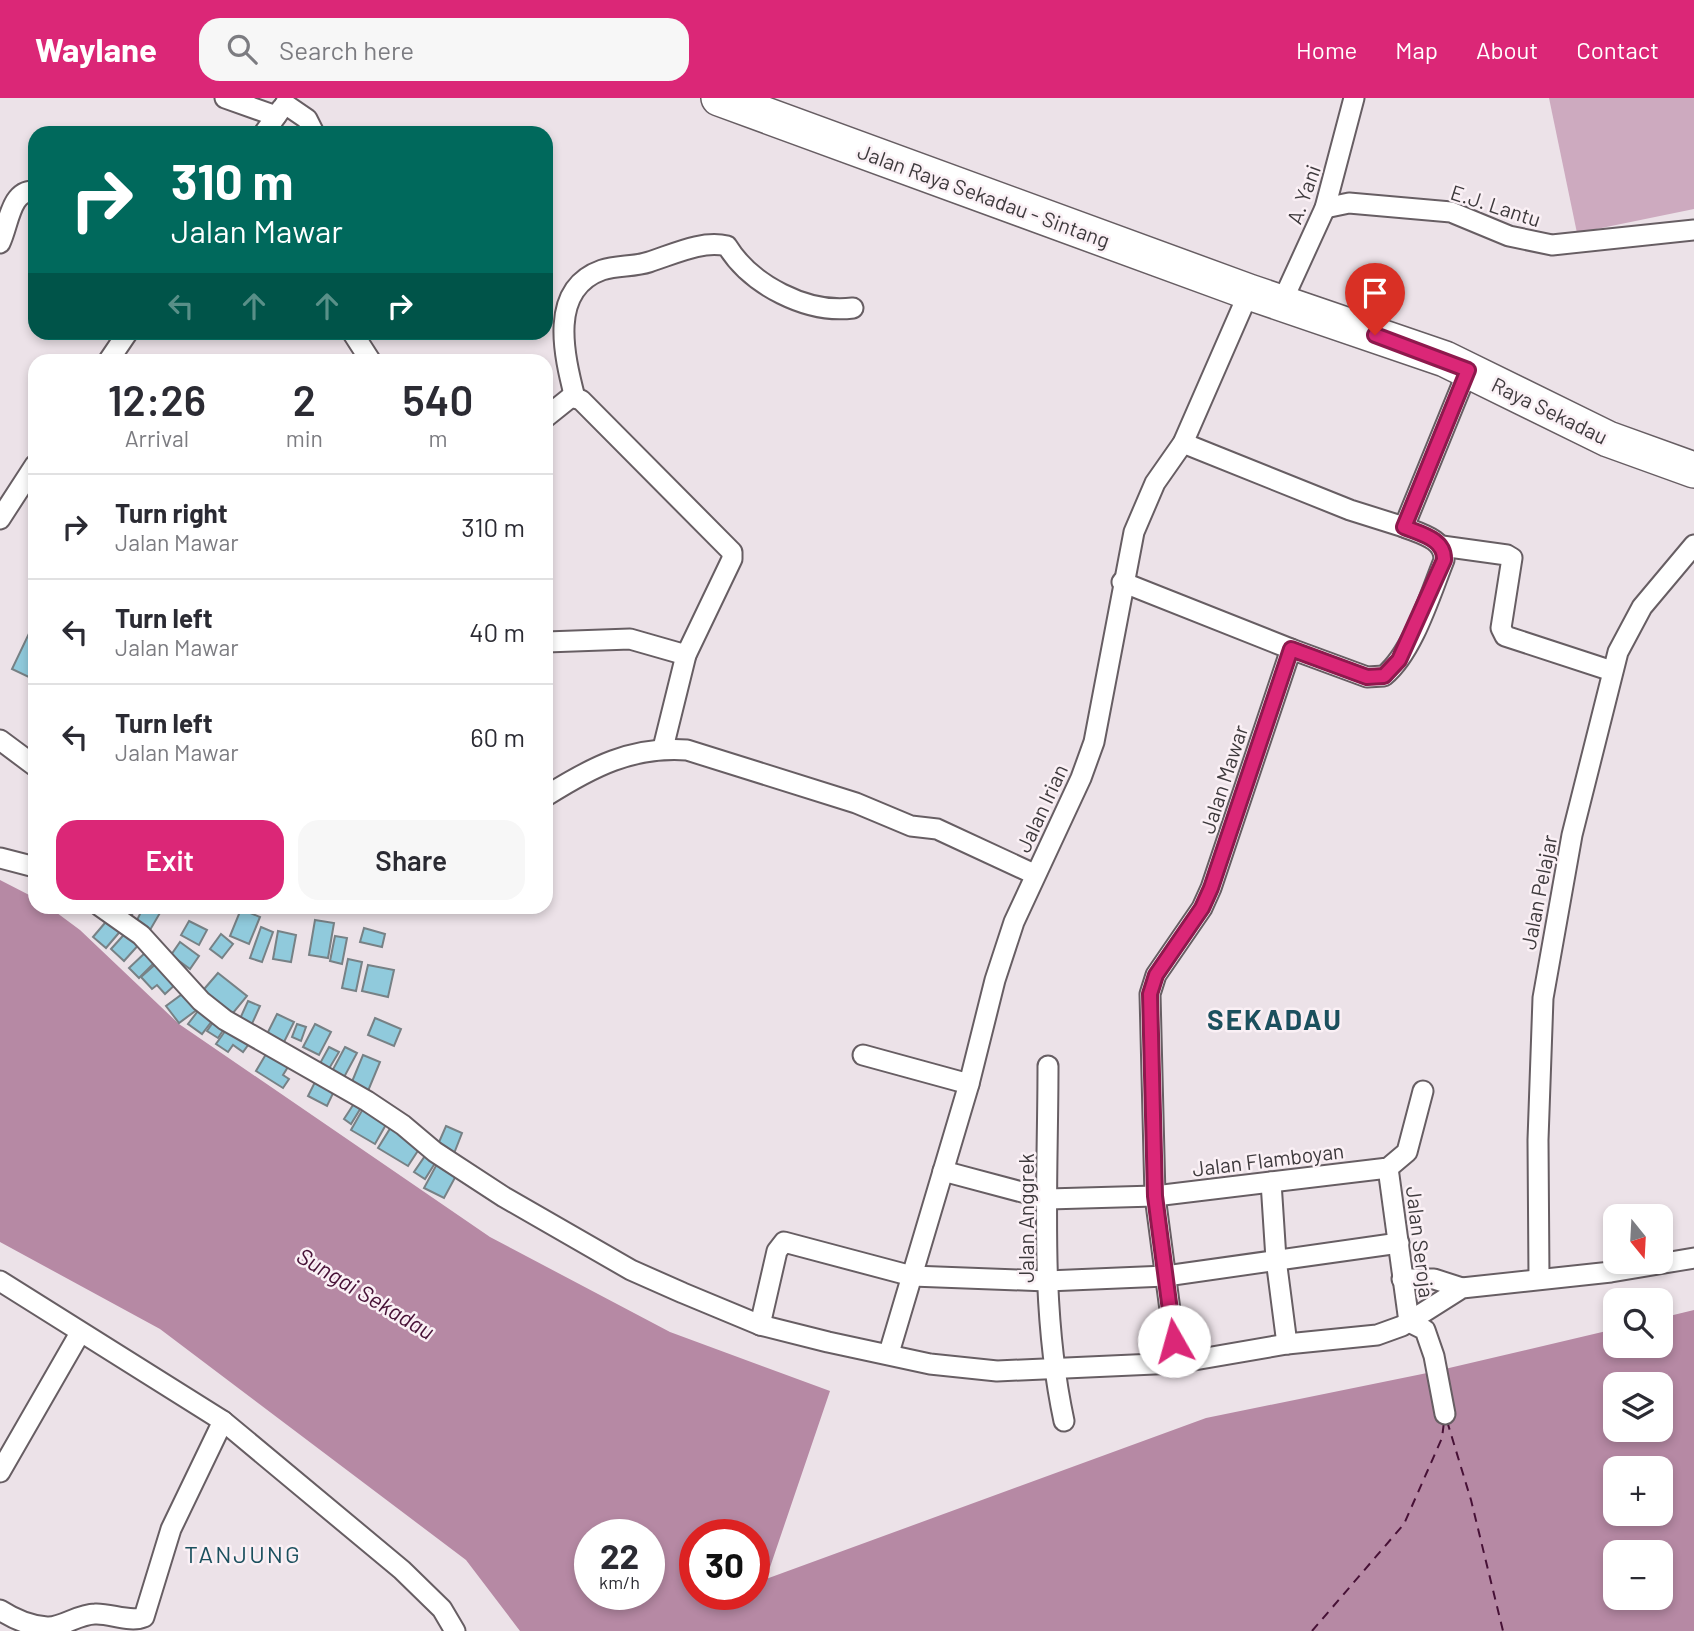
<!DOCTYPE html>
<html lang="en">
<head>
<meta charset="utf-8">
<style>
  :root { --surface:#fff; --page:#f7f7f7; --text:#2b2b33; --muted:#7c7c81; --line:#e1e1e2; --accent:#db2777 }
  body { margin:0; font-family:Barlow,sans-serif; background:var(--page); color:var(--text); height:100vh; display:flex; flex-direction:column; font-size:26px; white-space:nowrap }
  * { box-sizing:border-box; margin:0 }
  p { font-size:23px; color:var(--muted) }
  .icon { flex:none; width:38px; height:38px; fill:none; stroke:currentColor; stroke-width:2; stroke-linecap:round; stroke-linejoin:round }
  .map { position:relative; flex:1; overflow:hidden }
  .side { position:absolute; left:28px; top:256px; width:525px; height:560px; display:flex; flex-direction:column; background:var(--surface); border-radius:21px; box-shadow:0 4px 10px #0003 }
  .side>* { flex:none }
  .hud { position:absolute; left:28px; top:28px; width:525px; height:214px; border-radius:21px; box-shadow:0 4px 10px #0003; background:#00695c; color:#fff; overflow:hidden }
  .needle { width:46px; rotate:162deg }
  .tools { position:absolute; left:1603px; top:1106px; display:grid; gap:14px }
  .tools a { display:grid; place-items:center; width:70px; height:70px; border-radius:14px; background:var(--surface); box-shadow:0 4px 10px #0003; font-size:35px }
  .speed { position:absolute; left:574px; top:1421px; display:flex; gap:14px; font-size:35px; font-weight:700; text-align:center }
  .speed>* { display:grid; place-content:center; width:91px; height:91px; border-radius:50%; background:var(--surface); box-shadow:0 4px 10px #0003; line-height:1 }
  .speed small { font-size:18px; font-weight:400 }
  .speed .limit { border:10px solid #d22; background:#fff; color:#111 }
  .pin { position:absolute; display:grid; place-items:center; width:60px; height:60px; color:#fff; margin:-72px -30px; border-radius:50% 50% 50% 0; rotate:-45deg; box-shadow:0 0 7px #0007 }
  .pin .icon { rotate:45deg }
  .me { position:absolute; width:77px; margin:-38px; rotate:353deg; stroke-linejoin:round; filter:drop-shadow(0 0 5px #0008) }
  .turn { display:flex; align-items:center; gap:24px; height:147px; padding:0 28px; font-size:32px }
  .turn .icon { width:91px; height:91px; stroke-width:2.5 }
  .turn b { display:block; font-size:49px; line-height:60px }
  .lanes { display:flex; align-items:center; height:66px; padding:0 28px; background:#0003; justify-content:center; gap:35px; direction:ltr }
  .lanes .off { opacity:.35 }
  .eta { display:flex; justify-content:space-evenly; align-items:center; height:119px; text-align:center }
  .eta b { font-size:42px; font-weight:600; line-height:49px }
  .primary-button { display:flex; gap:14px; margin-top:auto; padding:14px 28px }
  .primary-button a { flex:1; height:80px; border-radius:21px; background:var(--accent); color:#fff; font-size:28px; font-weight:600; line-height:80px; text-align:center }
  .primary-button a+a { background:var(--page); color:var(--text) }
  ul { padding:0; list-style:none }
  li { display:flex; align-items:center; gap:21px; height:105px; padding:0 28px; border-top:2px solid var(--line) }
  li div { flex:1 }
  li b { display:block; font-size:26px }
  li em { font-style:normal }
  header { display:flex; align-items:center; gap:42px; box-sizing:border-box; height:98px; padding:0 35px; background:var(--accent); color:#fff }
  header strong { font-size:33px }
  nav { display:flex; gap:38px; margin-inline-start:auto; font-size:24px }
  .search { width:490px; height:63px; background:var(--page); display:flex; align-items:center; gap:18px; box-sizing:border-box; padding:0 24px; border-radius:21px; color:var(--muted); font-size:26px }
  .map>svg:first-child { display:block }
  .green { fill:#cdaabf }
  .water { fill:#b689a4; fill-rule:evenodd }
  .lines { fill:none; stroke-linecap:round; stroke-linejoin:round }
  .ferry { stroke:#471136; stroke-width:2; stroke-dasharray:9 7; stroke-linecap:butt }
  .building { fill:#90cadc; stroke:#778185; stroke-width:2 }
  .street-casing { stroke:#675e63; stroke-width:23 }
  .highway-casing { stroke:#675e63; stroke-width:38 }
  .street { stroke:#fff; stroke-width:19 }
  .highway { stroke:#fff; stroke-width:35 }
  .route-casing { stroke:#8e194d; stroke-width:18 }
  .route { stroke:#db2777; stroke-width:12 }
  .labels { text-anchor:middle; dominant-baseline:central; stroke-width:5; stroke-linejoin:round; paint-order:stroke }
  .street-label { font-size:21px; fill:#3e3a3d; stroke:#faf0f5 }
  .water-label { font-size:23px; font-style:italic; fill:#471136; stroke:#faf0f5 }
  .quarter-label { font-size:24px; letter-spacing:2px; fill:#1b505e; stroke:#faf0f5 }
  .district-label { font-size:28px; font-weight:bold; letter-spacing:2px; fill:#1b505e; stroke:#faf0f5 }
</style>
</head>
<body>
<header>
<strong>Waylane</strong>
<div class="search"><svg class="icon" aria-label="search" viewBox="0 0 24 24"><circle cx="10" cy="10" r="6"/><path d="M15 15l6 6"/></svg>Search here</div>
<nav><a>Home</a><a>Map</a><a>About</a><a>Contact</a></nav>
</header>
<div class="map">
<svg width="1694" height="1533" viewBox="0 0 1694 1533">
  <rect width="100%" height="100%" fill="#ece2e8"/>
  <!-- green -->
  <polygon class="green" points="1549,0 1694,0 1694,111 1577,135"/>
  <!-- water -->
  <path class="water" d="M0,782L35,800V808L49,809L80,832L179,926L490,1139L670,1234L830,1293L766,1481L1206,1320L1432,1274L1615,1231V1248H1661V1220L1694,1212V1533H520L466,1462L160,1231L0,1144ZM1615,1286H1661V1332H1615ZM1615,1370H1661V1416H1615ZM590,1437H649V1496H590ZM695,1437H754V1496H695ZM1615,1454H1661V1500H1615Z"/>
  <g class="lines">
    <!-- ferry -->
    <g class="ferry">
      <polyline points="1447,1323 1471,1402 1503,1533"/>
      <polyline points="1312,1533 1404,1426 1442,1340 1444,1324"/>
    </g>
  </g>
  <!-- building -->
  <g class="building">
    <polygon points="33,527 35,528 35,582 12,571"/>
    <polygon points="103,808 137,808 129,822"/>
    <polygon points="144,808 164,808 150,832 136,824"/>
    <polygon points="241,811 260,819 249,846 230,838"/>
    <polygon points="110,819 123,830 106,850 93,839"/>
    <polygon points="315,822 334,825 328,860 309,857"/>
    <polygon points="189,823 207,832 199,847 181,837"/>
    <polygon points="261,829 273,834 262,864 250,860"/>
    <polygon points="364,830 385,836 382,849 360,844"/>
    <polygon points="129,831 142,843 124,863 111,851"/>
    <polygon points="278,833 296,837 291,864 273,861"/>
    <polygon points="221,836 233,846 222,860 210,851"/>
    <polygon points="335,838 347,840 342,866 330,863"/>
    <polygon points="180,844 199,858 190,871 171,857"/>
    <polygon points="147,853 156,863 139,880 129,870"/>
    <polygon points="348,861 362,864 356,893 342,890"/>
    <polygon points="159,863 178,884 165,896 157,887 152,891 141,879"/>
    <polygon points="368,867 394,872 388,899 362,893"/>
    <polygon points="218,875 247,898 228,921 199,897"/>
    <polygon points="185,894 198,911 179,925 166,908"/>
    <polygon points="248,903 260,908 251,928 239,923"/>
    <polygon points="201,909 215,919 202,936 188,926"/>
    <polygon points="277,916 294,924 282,948 265,940"/>
    <polygon points="216,920 226,928 218,940 207,933"/>
    <polygon points="375,920 401,931 394,948 368,937"/>
    <polygon points="297,926 306,929 301,943 292,939"/>
    <polygon points="315,926 331,934 319,957 303,949"/>
    <polygon points="228,929 251,943 243,954 233,947 228,954 216,946"/>
    <polygon points="329,949 339,954 327,974 318,969"/>
    <polygon points="345,949 357,955 342,983 330,977"/>
    <polygon points="269,951 291,964 283,977 289,981 283,990 256,973"/>
    <polygon points="363,957 380,964 368,993 351,986"/>
    <polygon points="317,980 336,989 327,1008 308,998"/>
    <polygon points="355,1004 362,1008 351,1026 344,1021"/>
    <polygon points="364,1009 388,1023 375,1046 351,1032"/>
    <polygon points="446,1028 462,1035 453,1058 436,1051"/>
    <polygon points="391,1029 421,1048 408,1068 378,1050"/>
    <polygon points="427,1055 437,1062 425,1081 414,1074"/>
    <polygon points="438,1064 458,1074 444,1100 424,1090"/>
  </g>
  <g class="lines">
    <defs>
      <g id="street">
        <polyline points="225,0 276,18"/>
        <polyline points="285,6 307,21 314,35"/>
        <polyline points="264,35 282,10"/>
        <polyline points="1325,110 1349,105 1451,114 1509,138 1552,147 1694,132"/>
        <path d="M0,145C9,127 10,91 35,93"/>
        <polyline points="1282,204 1325,110 1354,0"/>
        <polyline points="352,234 370,262"/>
        <polyline points="109,262 128,234"/>
        <path d="M575,300C564,257 548,191 602,172C617,167 634,169 649,164C674,156 702,142 727,148C751,187 807,216 853,210"/>
        <polyline points="546,319 571,299 581,302 732,454 732,461 686,557 663,650"/>
        <polyline points="1183,345 1350,412 1404,429"/>
        <polyline points="0,421 35,367"/>
        <polyline points="1442,448 1507,457 1512,460 1501,530 1505,538 1612,573"/>
        <polyline points="1122,484 1291,551"/>
        <polyline points="546,544 630,541 686,557"/>
        <polyline points="0,642 35,668"/>
        <path d="M546,698C592,669 632,648 687,652L856,705L911,728L937,731L1034,776"/>
        <polyline points="0,760 35,769"/>
        <polyline points="100,808 141,837 201,903 225,922 367,1003 403,1027 435,1054 504,1099 631,1172 683,1195 760,1227 828,1244 930,1266 997,1273 1177,1265 1287,1246 1377,1237 1402,1228 1462,1190 1611,1174 1694,1160"/>
        <polyline points="863,957 969,986"/>
        <path d="M1048,968C1048,1086 1039,1207 1064,1323"/>
        <polyline points="1388,1070 1409,1224"/>
        <polyline points="943,1073 1048,1101 1155,1098 1388,1070 1407,1054 1423,993"/>
        <polyline points="1271,1084 1276,1161 1287,1246"/>
        <polyline points="1539,1180 1538,1042 1543,900 1572,737 1618,554 1642,509 1694,447"/>
        <polyline points="1402,1181 1434,1181 1462,1190"/>
        <polyline points="0,1183 223,1323 402,1472 442,1511 455,1533"/>
        <polyline points="1409,1224 1425,1232 1434,1258 1445,1316"/>
        <polyline points="760,1227 777,1153 784,1144 912,1178 1047,1183 1166,1178 1399,1145"/>
        <polyline points="889,1255 969,986 995,882 1014,824 1081,680 1094,644 1134,434 1155,385 1183,345 1249,194"/>
        <path d="M1177,1265L1155,1098L1150,896L1156,877L1202,810L1211,790L1291,551L1367,579L1384,578C1413,554 1430,497 1444,462C1445,441 1421,436 1404,429L1468,272"/>
        <polyline points="0,1374 80,1235"/>
        <path d="M0,1512C14,1521 30,1528 47,1529C62,1530 78,1516 95,1516C110,1515 130,1525 144,1519L171,1431L223,1323"/>
      </g>
      <polyline id="highway" points="719,0 1249,194 1445,261 1608,341 1694,372"/>
    </defs>
    <!-- street casing -->
    <use href="#street" class="street-casing"/>
    <!-- highway casing -->
    <use href="#highway" class="highway-casing"/>
    <!-- street -->
    <use href="#street" class="street"/>
    <!-- highway -->
    <use href="#highway" class="highway"/>
  </g>
  <g class="lines">
    <defs>
      <path id="route" d="M1174,1243L1155,1098L1150,896L1156,877L1202,810L1211,790L1291,551L1367,579L1384,578L1399,562L1444,462C1445,441 1421,436 1404,429L1468,272L1375,237"/>
    </defs>
    <!-- route casing -->
    <use href="#route" class="route-casing"/>
    <!-- route -->
    <use href="#route" class="route"/>
  </g>
  <g class="labels">
    <!-- street labels -->
    <g class="street-label">
      <text transform="translate(1303 96) rotate(-70)">A. Yani</text>
      <text transform="translate(984 97) rotate(20)">Jalan Raya Sekadau - Sintang</text>
      <text transform="translate(1496 107) rotate(18)">E.J. Lantu</text>
      <text transform="translate(1550 312) rotate(26)">Raya Sekadau</text>
      <text transform="translate(1223 681) rotate(-72)">Jalan Mawar</text>
      <text transform="translate(1041 710) rotate(-65)">Jalan Irian</text>
      <text transform="translate(1538 794) rotate(-79)">Jalan Pelajar</text>
      <text transform="translate(1268 1061) rotate(-7)">Jalan Flamboyan</text>
      <text transform="translate(1025 1120) rotate(-90)">Jalan Anggrek</text>
      <text transform="translate(1421 1144) rotate(83)">Jalan Seroja</text>
    </g>
    <!-- water labels -->
    <g class="water-label">
      <text transform="translate(366 1195) rotate(31)">Sungai Sekadau</text>
    </g>
    <!-- quarter labels -->
    <g class="quarter-label">
      <text x="243" y="1455">TANJUNG</text>
    </g>
    <!-- district labels -->
    <g class="district-label">
      <text x="1275" y="921">SEKADAU</text>
    </g>
  </g>
</svg>
<div class="tools">
<a><svg class="needle" viewBox="-14 -14 28 28"><path d="M0-13l5 13h-10z" fill="#e53935"/><path d="M0 13l5-13h-10z" fill="#7c7c81"/></svg></a>
<a><svg class="icon" aria-label="search" viewBox="0 0 24 24"><circle cx="10" cy="10" r="6"/><path d="M15 15l6 6"/></svg></a>
<a><svg class="icon" aria-label="layers" viewBox="0 0 24 24"><path d="M12 4l9 5-9 5-9-5zM3 14l9 5 9-5"/></svg></a>
<a>+</a>
<a>−</a>
</div>
<div class="speed"><div>22<small>km/h</small></div><div class="limit">30</div></div>
<div class="pin" style="left:1375px;top:237px;background:#d93025"><svg class="icon" aria-label="arrive" viewBox="0 0 24 24"><path d="M6 21V4h12l-3 4 3 4H6"/></svg></div>
<svg class="me" style="left:1174px;top:1243px" viewBox="-20 -20 40 40"><circle r="19" fill="#fff"/><path d="M0-13L10 11 0 6-10 11z" fill="#db2777"/></svg>
<div class="hud">
<div class="turn"><svg class="icon" aria-label="right" viewBox="0 0 24 24"><path d="M7 20v-9h11M14 6l5 5-5 5"/></svg><div><b>310 m</b>Jalan Mawar</div></div>
<div class="lanes"><svg class="icon off" aria-label="left" viewBox="0 0 24 24"><path d="M17 20v-9H6M10 6l-5 5 5 5"/></svg><svg class="icon off" aria-label="ahead" viewBox="0 0 24 24"><path d="M12 20V5M6 11l6-6 6 6"/></svg><svg class="icon off" aria-label="ahead" viewBox="0 0 24 24"><path d="M12 20V5M6 11l6-6 6 6"/></svg><svg class="icon" aria-label="right" viewBox="0 0 24 24"><path d="M7 20v-9h11M14 6l5 5-5 5"/></svg></div>
</div>
<section class="side">
<div class="eta">
<div><b>12:26</b><p>Arrival</p></div>
<div><b>2</b><p>min</p></div>
<div><b>540</b><p>m</p></div>
</div>
<ul>
<li><svg class="icon" aria-label="right" viewBox="0 0 24 24"><path d="M7 20v-9h11M14 6l5 5-5 5"/></svg><div><b>Turn right</b><p>Jalan Mawar</p></div><em>310 m</em></li>
<li><svg class="icon" aria-label="left" viewBox="0 0 24 24"><path d="M17 20v-9H6M10 6l-5 5 5 5"/></svg><div><b>Turn left</b><p>Jalan Mawar</p></div><em>40 m</em></li>
<li><svg class="icon" aria-label="left" viewBox="0 0 24 24"><path d="M17 20v-9H6M10 6l-5 5 5 5"/></svg><div><b>Turn left</b><p>Jalan Mawar</p></div><em>60 m</em></li>
</ul>
<div class="primary-button"><a>Exit</a><a>Share</a></div>
</section>
</div>
</body>
</html>
